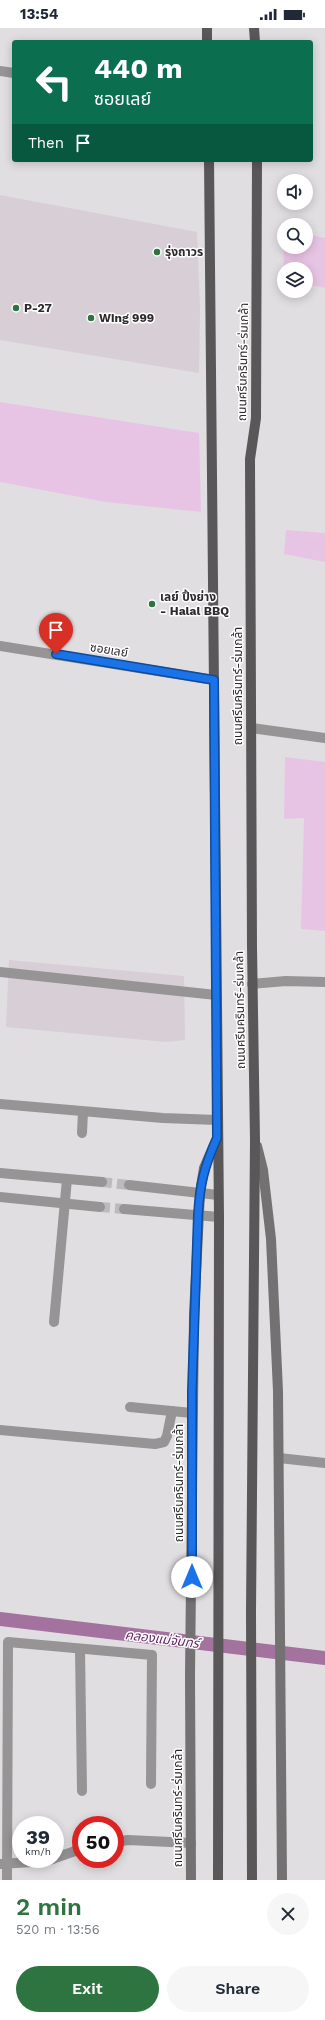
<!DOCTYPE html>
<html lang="en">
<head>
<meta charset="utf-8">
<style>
  :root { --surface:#fff; --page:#f6f6f7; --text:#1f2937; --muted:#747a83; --accent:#2d7440 }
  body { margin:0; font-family:"Work Sans","Noto Sans Thai",sans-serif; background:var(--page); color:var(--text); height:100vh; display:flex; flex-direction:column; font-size:15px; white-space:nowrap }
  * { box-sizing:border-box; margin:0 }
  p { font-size:13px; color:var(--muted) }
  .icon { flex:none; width:22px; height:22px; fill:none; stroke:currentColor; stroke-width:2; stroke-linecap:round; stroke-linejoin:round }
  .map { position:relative; height:1852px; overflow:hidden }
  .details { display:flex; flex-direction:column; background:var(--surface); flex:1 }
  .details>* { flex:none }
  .banner { position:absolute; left:12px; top:12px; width:301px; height:122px; border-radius:4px; box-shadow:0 2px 10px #0003; background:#0b6e4f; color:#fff; overflow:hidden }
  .tools { position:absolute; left:277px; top:146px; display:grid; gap:8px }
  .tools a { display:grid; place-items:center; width:36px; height:36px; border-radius:50%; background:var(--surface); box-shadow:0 2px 10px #0003; font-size:20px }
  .speed { position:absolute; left:12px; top:1788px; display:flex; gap:8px; font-size:20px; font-weight:700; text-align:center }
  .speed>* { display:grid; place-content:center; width:52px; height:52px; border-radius:50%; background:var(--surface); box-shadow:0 2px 10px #0003; line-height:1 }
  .speed small { font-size:10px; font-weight:400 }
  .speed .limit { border:6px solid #d22; background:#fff; color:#111 }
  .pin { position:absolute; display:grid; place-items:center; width:34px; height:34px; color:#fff; margin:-41px -17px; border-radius:50% 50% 50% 0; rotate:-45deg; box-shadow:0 0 4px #0007 }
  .pin .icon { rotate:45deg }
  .me { position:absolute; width:44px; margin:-22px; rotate:0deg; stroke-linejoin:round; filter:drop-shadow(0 0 3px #0008) }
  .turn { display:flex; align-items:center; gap:14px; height:84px; padding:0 16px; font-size:18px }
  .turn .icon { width:52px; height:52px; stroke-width:2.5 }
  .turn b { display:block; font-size:28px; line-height:34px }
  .then { display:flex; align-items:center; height:38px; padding:0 16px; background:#0003; gap:8px; font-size:15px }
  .round { display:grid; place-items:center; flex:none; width:42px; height:42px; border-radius:21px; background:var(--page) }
  .summary { display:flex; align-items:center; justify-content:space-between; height:68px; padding:0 16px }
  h1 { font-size:24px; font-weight:600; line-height:30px; color:var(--accent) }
  .action { display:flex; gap:8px; margin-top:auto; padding:8px 16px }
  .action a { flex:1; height:46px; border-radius:24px; background:var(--accent); color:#fff; font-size:16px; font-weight:600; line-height:46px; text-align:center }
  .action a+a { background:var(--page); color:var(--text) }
  .status { display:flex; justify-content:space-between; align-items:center; height:28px; padding:0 20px; background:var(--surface); direction:ltr }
  .status svg { height:11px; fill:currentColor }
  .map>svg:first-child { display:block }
  .built { fill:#d7ced6 }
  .green { fill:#e8c4e4 }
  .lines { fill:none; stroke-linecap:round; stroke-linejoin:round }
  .canal { stroke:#a4729f; stroke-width:14 }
  .minor-tunnel { stroke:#bdbabd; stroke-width:10; stroke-dasharray:10 5; stroke-linecap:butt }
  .minor { stroke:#969495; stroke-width:10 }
  .secondary { stroke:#737172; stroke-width:10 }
  .primary { stroke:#5a5759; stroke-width:10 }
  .route-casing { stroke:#114b97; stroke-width:10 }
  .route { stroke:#1a73e8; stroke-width:7 }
  .poi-dot { fill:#2d7440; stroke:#fff; stroke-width:1.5 }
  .labels { text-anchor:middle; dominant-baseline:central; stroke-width:3; stroke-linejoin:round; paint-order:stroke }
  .poi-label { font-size:12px; font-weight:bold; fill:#2b292b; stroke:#fff; text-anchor:start }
  .street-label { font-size:12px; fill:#2b292b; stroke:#fff }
  .water-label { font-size:13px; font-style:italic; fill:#662863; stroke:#fff }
</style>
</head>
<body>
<div class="status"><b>13:54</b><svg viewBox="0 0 49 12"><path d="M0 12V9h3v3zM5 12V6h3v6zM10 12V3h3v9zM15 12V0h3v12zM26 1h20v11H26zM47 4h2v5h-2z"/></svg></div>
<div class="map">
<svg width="325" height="1852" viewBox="0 0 325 1852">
  <rect width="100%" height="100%" fill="#e1dee1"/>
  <!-- built -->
  <g class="built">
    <polygon points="0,167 197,204 200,281 199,345 0,312"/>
    <polygon points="9,932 184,948 185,1012 166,1014 6,999"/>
  </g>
  <!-- green -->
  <g class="green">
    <polygon points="283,201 284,219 306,219 306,206 325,210 325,260 306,256 306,241 284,241 284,250"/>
    <polygon points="0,374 199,405 201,484 106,474 0,454"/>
    <polygon points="286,502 325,505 325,534 284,526"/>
    <polygon points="285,729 325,734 325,903 301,901 304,790 284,791"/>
  </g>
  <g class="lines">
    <!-- canal -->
    <polyline class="canal" points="0,1591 325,1630"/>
    <!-- minor-tunnel -->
    <g class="minor-tunnel">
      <polyline points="102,1154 129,1157"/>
      <polyline points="100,1179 124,1181"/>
    </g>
    <!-- minor -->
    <g class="minor">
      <polyline points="0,43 14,45"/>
      <polyline points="0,618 214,652"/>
      <polyline points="251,700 325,710"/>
      <polyline points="0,944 216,967"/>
      <polyline points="252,956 286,953 325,954"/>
      <polyline points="0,1076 163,1090 217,1092"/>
      <polyline points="82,1105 83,1084"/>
      <polyline points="0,1145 102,1154"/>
      <polyline points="129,1157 218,1167"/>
      <polyline points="0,1169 100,1179"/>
      <polyline points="124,1181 219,1189"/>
      <polyline points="54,1294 67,1151"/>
      <polyline points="130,1379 192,1385"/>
      <polyline points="0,1402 155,1416 164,1414 167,1408 172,1383"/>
      <polyline points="279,1430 325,1435"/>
      <polyline points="80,1621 82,1763"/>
      <polyline points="115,1814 128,1812 191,1815"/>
      <polyline points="55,1830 81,1821"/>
      <polyline points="1,1836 46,1833 53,1831"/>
      <polyline points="7,1852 8,1614 152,1627 151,1756"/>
    </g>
    <!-- secondary -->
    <g class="secondary">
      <polyline points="257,1118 263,1142 271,1211 278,1363 282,1852"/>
      <polyline points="191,1852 190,1646 194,1287 200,1164 204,1140 217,1110"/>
    </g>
    <!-- primary -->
    <g class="primary">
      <polyline points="207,0 207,14"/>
      <polyline points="254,0 255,14"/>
      <polyline points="209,132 219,1189 218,1852"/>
      <polyline points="252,1852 251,1584 255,1112 252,919 250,431 256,390 257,132"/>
    </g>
  </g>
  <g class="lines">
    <defs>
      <path id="route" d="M56,626L214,652L217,1110C204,1139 200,1156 198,1187L192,1363V1549"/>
    </defs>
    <!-- route casing -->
    <use href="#route" class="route-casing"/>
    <!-- route -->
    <use href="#route" class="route"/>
  </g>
  <!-- markers -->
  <g class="poi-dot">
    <circle cx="157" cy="224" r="4"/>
    <circle cx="16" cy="280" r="4"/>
    <circle cx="91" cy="290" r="4"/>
    <circle cx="152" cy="576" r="4"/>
  </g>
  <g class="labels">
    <!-- poi labels -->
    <g class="poi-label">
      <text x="165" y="224">รุ่งถาวร</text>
      <text x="24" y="280">P-27</text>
      <text x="99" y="290">Wing 999</text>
      <text x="160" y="569">เลย์ ปิ้งย่าง<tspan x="160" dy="14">- Halal BBQ</tspan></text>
    </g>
    <!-- street labels -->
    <g class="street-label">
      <text transform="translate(243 334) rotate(-89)">ถนนศรีนครินทร์-ร่มเกล้า</text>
      <text transform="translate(109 622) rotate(9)">ซอยเลย์</text>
      <text transform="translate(238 658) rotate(-90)">ถนนศรีนครินทร์-ร่มเกล้า</text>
      <text transform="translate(240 982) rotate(-91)">ถนนศรีนครินทร์-ร่มเกล้า</text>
      <text transform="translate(179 1455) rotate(-90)">ถนนศรีนครินทร์-ร่มเกล้า</text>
      <text transform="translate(178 1780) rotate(-90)">ถนนศรีนครินทร์-ร่มเกล้า</text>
    </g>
    <!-- water labels -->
    <g class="water-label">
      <text transform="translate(162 1611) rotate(7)">คลองแม่จันทร์</text>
    </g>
  </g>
</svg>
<div class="tools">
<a><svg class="icon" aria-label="sound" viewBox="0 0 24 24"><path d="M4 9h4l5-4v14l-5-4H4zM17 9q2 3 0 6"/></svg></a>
<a><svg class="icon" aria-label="search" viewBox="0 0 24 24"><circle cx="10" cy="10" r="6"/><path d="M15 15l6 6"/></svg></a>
<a><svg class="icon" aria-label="layers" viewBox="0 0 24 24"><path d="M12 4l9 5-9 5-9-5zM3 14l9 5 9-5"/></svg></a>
</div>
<div class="speed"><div>39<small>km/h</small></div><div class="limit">50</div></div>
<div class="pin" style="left:56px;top:626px;background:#d93025"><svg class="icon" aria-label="arrive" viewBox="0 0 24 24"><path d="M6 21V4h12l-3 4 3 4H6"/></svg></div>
<svg class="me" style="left:192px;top:1549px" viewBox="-20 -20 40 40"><circle r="19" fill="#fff"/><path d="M0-13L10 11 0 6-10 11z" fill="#1a73e8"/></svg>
<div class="banner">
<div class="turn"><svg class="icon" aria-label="left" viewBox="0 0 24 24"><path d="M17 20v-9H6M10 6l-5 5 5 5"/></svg><div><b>440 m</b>ซอยเลย์</div></div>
<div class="then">Then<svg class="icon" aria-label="arrive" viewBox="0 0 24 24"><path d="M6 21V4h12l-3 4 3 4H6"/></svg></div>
</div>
</div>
<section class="details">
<div class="summary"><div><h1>2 min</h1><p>520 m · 13:56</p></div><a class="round"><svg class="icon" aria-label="close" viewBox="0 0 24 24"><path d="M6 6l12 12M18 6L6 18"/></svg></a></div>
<div class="action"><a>Exit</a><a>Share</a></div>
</section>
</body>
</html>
